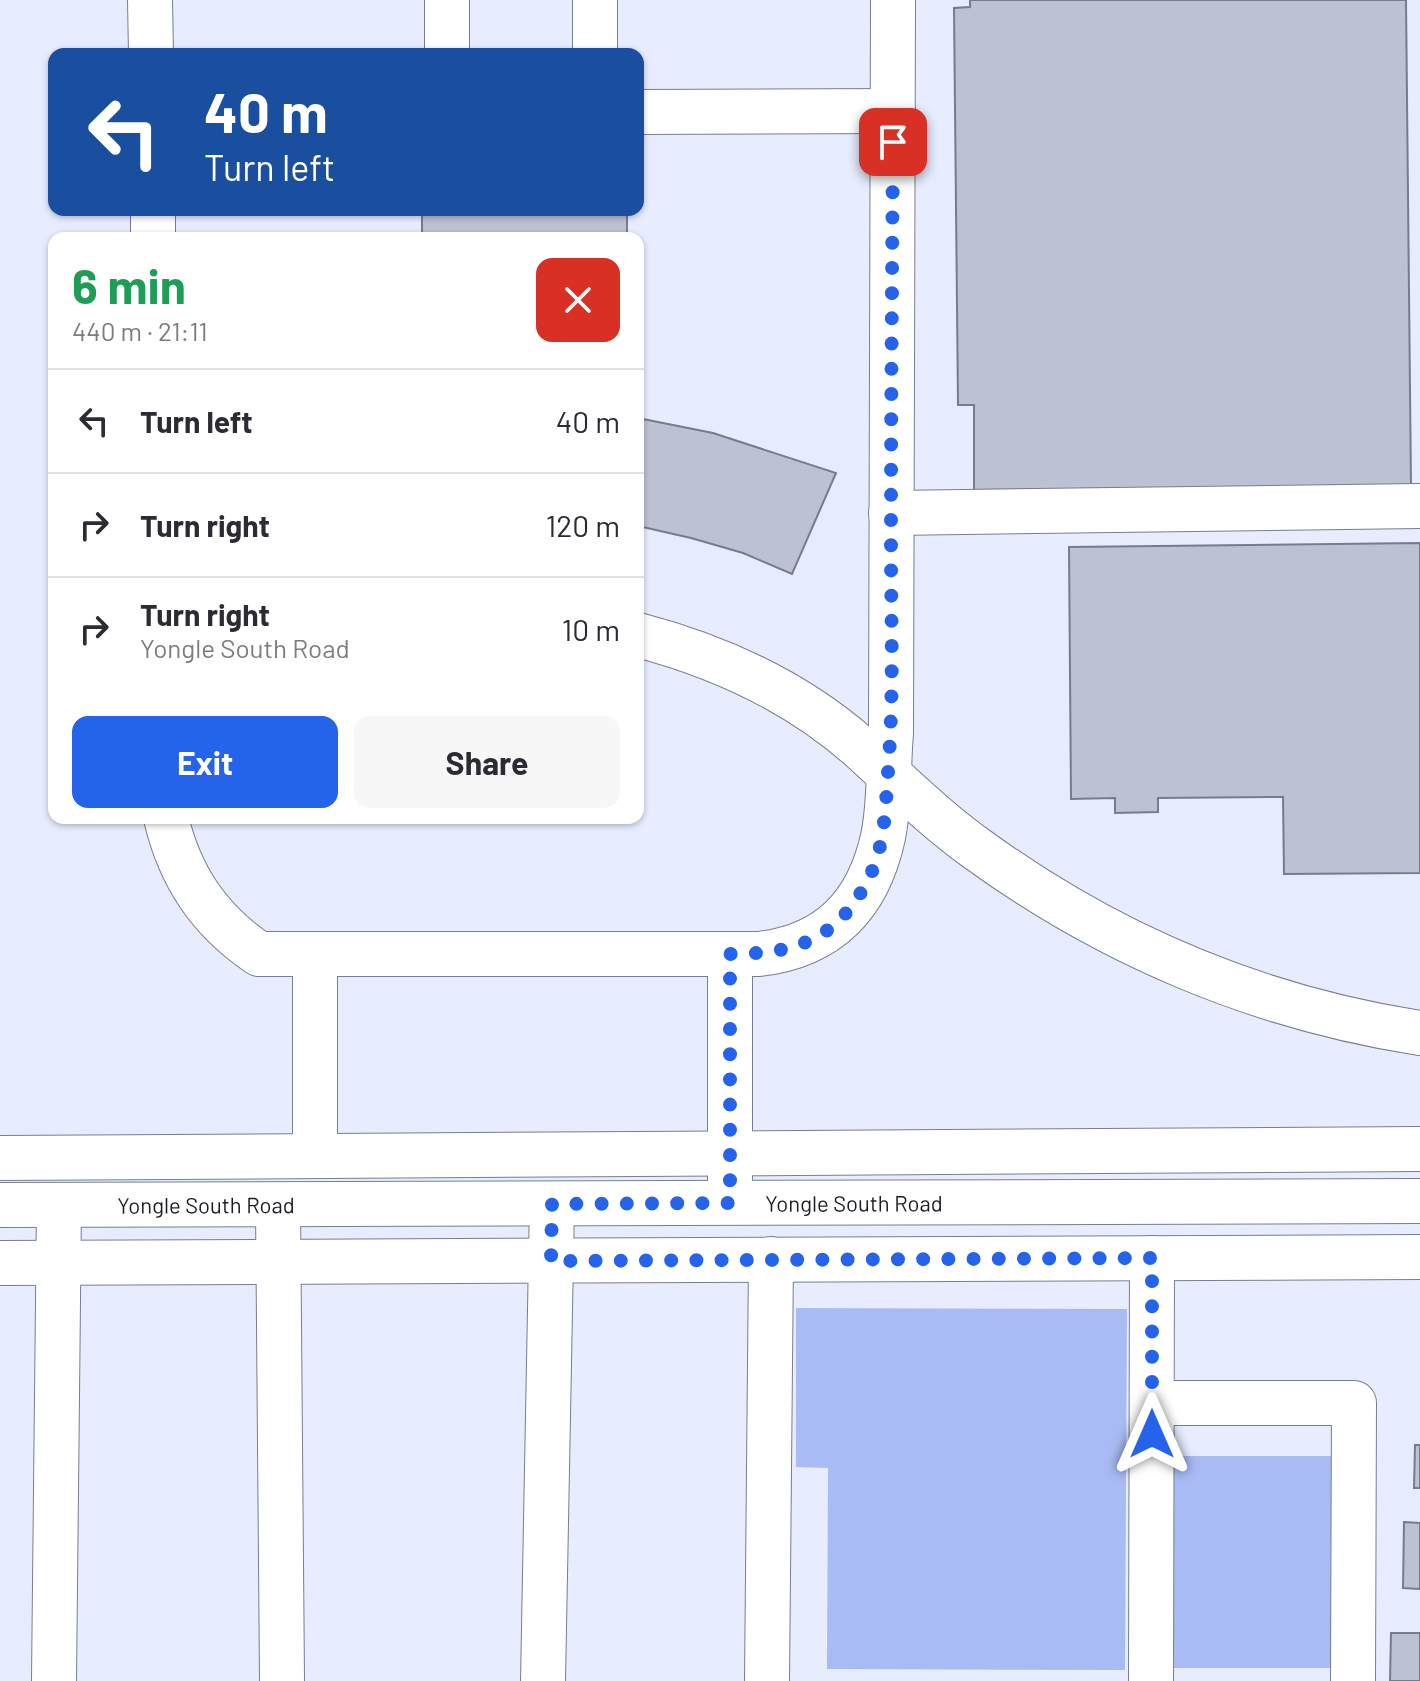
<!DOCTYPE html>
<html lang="en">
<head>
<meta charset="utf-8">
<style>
  :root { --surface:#fff; --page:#f7f7f7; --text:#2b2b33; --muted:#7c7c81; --line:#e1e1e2; --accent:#2563eb }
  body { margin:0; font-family:Barlow,sans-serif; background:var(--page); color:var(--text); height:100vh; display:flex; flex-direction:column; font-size:30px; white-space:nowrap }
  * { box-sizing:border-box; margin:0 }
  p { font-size:26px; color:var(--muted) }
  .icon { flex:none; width:44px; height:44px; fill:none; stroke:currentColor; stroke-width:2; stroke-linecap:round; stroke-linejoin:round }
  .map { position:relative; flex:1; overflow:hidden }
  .side { position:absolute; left:48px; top:232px; width:596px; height:592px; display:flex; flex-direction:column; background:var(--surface); border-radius:16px; box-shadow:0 2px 6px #0004 }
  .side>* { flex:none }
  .top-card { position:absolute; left:48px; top:48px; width:596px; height:168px; border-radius:16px; box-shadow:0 2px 6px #0004; background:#1a4fa0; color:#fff; overflow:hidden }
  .pin { position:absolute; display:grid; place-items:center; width:68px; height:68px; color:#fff; margin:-34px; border-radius:16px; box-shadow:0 4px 12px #0006 }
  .me { position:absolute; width:88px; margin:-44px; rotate:0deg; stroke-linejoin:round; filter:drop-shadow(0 0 6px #0008) }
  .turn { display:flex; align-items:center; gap:28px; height:168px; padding:0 24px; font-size:36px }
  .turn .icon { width:104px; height:104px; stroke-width:2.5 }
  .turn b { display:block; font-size:56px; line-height:68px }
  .round { display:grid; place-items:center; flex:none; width:84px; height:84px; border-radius:16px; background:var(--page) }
  .overview { display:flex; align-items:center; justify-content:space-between; height:136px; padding:0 24px }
  h1 { font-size:48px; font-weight:700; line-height:60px; color:#1e9e55 }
  .primary-button { display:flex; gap:16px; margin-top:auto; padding:16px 24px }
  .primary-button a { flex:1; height:92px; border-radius:16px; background:var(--accent); color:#fff; font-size:32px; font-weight:700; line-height:92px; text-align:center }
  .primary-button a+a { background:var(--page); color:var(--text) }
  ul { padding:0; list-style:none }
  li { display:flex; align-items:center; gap:24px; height:104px; padding:0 24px; border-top:2px solid var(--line) }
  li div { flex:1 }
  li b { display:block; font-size:30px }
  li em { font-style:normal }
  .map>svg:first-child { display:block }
  .green { fill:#a9bbf4 }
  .building { fill:#bcc2d2; stroke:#777c8c; stroke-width:2 }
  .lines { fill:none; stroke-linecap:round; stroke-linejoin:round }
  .minor-casing { stroke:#787e8d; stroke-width:46 }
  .major-casing { stroke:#787e8d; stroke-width:46 }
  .minor { stroke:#fff; stroke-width:44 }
  .major { stroke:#fff; stroke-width:44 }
  .route { stroke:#2563eb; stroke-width:14; stroke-dasharray:0 25.2 }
  .labels { text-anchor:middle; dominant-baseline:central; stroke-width:6; stroke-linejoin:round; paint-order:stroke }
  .street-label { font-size:22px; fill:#1b1d23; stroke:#e7edfe }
</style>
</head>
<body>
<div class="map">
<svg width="1420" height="1681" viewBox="0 0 1420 1681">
  <rect width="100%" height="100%" fill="#e7edfe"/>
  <!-- green -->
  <g class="green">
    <polygon points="796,1308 1127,1309 1125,1670 827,1669 828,1468 796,1467"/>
    <rect x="1169" y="1456" width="162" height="212"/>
  </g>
  <!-- building -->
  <g class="building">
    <polygon points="970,0 1406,0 1411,486 974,490 974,405 958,405 954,8 970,7"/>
    <rect x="422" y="210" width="205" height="28"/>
    <polygon points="638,418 713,433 836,473 792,574 743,553 691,538 638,526"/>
    <polygon points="1420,543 1420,873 1284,874 1283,797 1158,798 1158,812 1115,813 1115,798 1071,799 1069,547"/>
    <polygon points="1415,1445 1420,1445 1420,1488 1414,1488"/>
    <polygon points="1404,1522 1420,1523 1420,1589 1403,1588"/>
    <polygon points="1391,1633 1420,1633 1420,1681 1390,1681"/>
  </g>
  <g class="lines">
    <defs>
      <g id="minor">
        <polyline points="150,0 151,54"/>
        <polyline points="447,0 447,54"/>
        <polyline points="595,0 595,54"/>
        <polyline points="638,112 893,111"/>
        <polyline points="153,210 153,238"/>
        <polyline points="891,513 1420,506"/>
        <path d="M638,635C718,656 795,691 858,746C897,781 934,818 977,849C1109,945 1259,1008 1420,1033"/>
        <path d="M166,818C180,877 209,920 259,954H759C829,946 868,905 883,837C890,804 888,767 891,733L893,0"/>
        <polyline points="315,954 315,1156"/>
        <polyline points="730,954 730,1183"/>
        <polyline points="0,1158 1420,1149"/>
        <polyline points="278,1205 282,1681"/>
        <polyline points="0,1263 1420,1257"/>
        <polyline points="1152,1403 1354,1403 1353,1681"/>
        <polyline points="54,1681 59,1205"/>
        <polyline points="543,1681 552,1204"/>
        <polyline points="767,1681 771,1259"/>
        <polyline points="1151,1681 1152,1258"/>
      </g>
      <g id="major">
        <path id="s1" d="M0,1205L1420,1201"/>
      </g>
    </defs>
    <!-- minor casing -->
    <use href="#minor" class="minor-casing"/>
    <!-- major casing -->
    <use href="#major" class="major-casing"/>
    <!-- minor -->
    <use href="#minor" class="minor"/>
    <!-- major -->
    <use href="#major" class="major"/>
  </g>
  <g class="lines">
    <!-- route -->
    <path class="route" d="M893,142C892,275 891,409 891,542C891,619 894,696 888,772C885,813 885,853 863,889C832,943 789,954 730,954V1203L552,1204L551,1261L1152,1258V1434"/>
  </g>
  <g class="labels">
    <!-- street labels -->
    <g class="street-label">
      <text stroke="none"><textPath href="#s1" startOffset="854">Yongle South Road</textPath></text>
      <text stroke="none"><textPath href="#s1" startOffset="206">Yongle South Road</textPath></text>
    </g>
  </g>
</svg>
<div class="pin" style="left:893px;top:142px;background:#d93025"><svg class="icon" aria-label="arrive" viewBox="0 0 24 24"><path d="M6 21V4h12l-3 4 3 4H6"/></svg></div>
<svg class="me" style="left:1152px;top:1434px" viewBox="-20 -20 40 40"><path d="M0-17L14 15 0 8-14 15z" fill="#2563eb" stroke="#fff" stroke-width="4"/></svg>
<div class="top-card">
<div class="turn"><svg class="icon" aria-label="left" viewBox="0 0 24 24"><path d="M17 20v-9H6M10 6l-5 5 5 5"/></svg><div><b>40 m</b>Turn left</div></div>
</div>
<section class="side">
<div class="overview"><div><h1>6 min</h1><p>440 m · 21:11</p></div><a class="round" style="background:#d93025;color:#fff"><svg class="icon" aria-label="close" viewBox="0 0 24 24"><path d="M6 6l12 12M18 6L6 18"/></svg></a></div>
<ul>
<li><svg class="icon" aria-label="left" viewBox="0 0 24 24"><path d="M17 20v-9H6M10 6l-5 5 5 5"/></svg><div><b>Turn left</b></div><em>40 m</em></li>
<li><svg class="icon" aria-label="right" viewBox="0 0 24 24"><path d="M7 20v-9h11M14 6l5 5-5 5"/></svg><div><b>Turn right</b></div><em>120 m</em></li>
<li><svg class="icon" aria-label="right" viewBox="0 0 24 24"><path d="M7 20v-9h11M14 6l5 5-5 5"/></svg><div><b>Turn right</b><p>Yongle South Road</p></div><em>10 m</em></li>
</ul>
<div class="primary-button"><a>Exit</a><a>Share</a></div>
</section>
</div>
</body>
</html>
